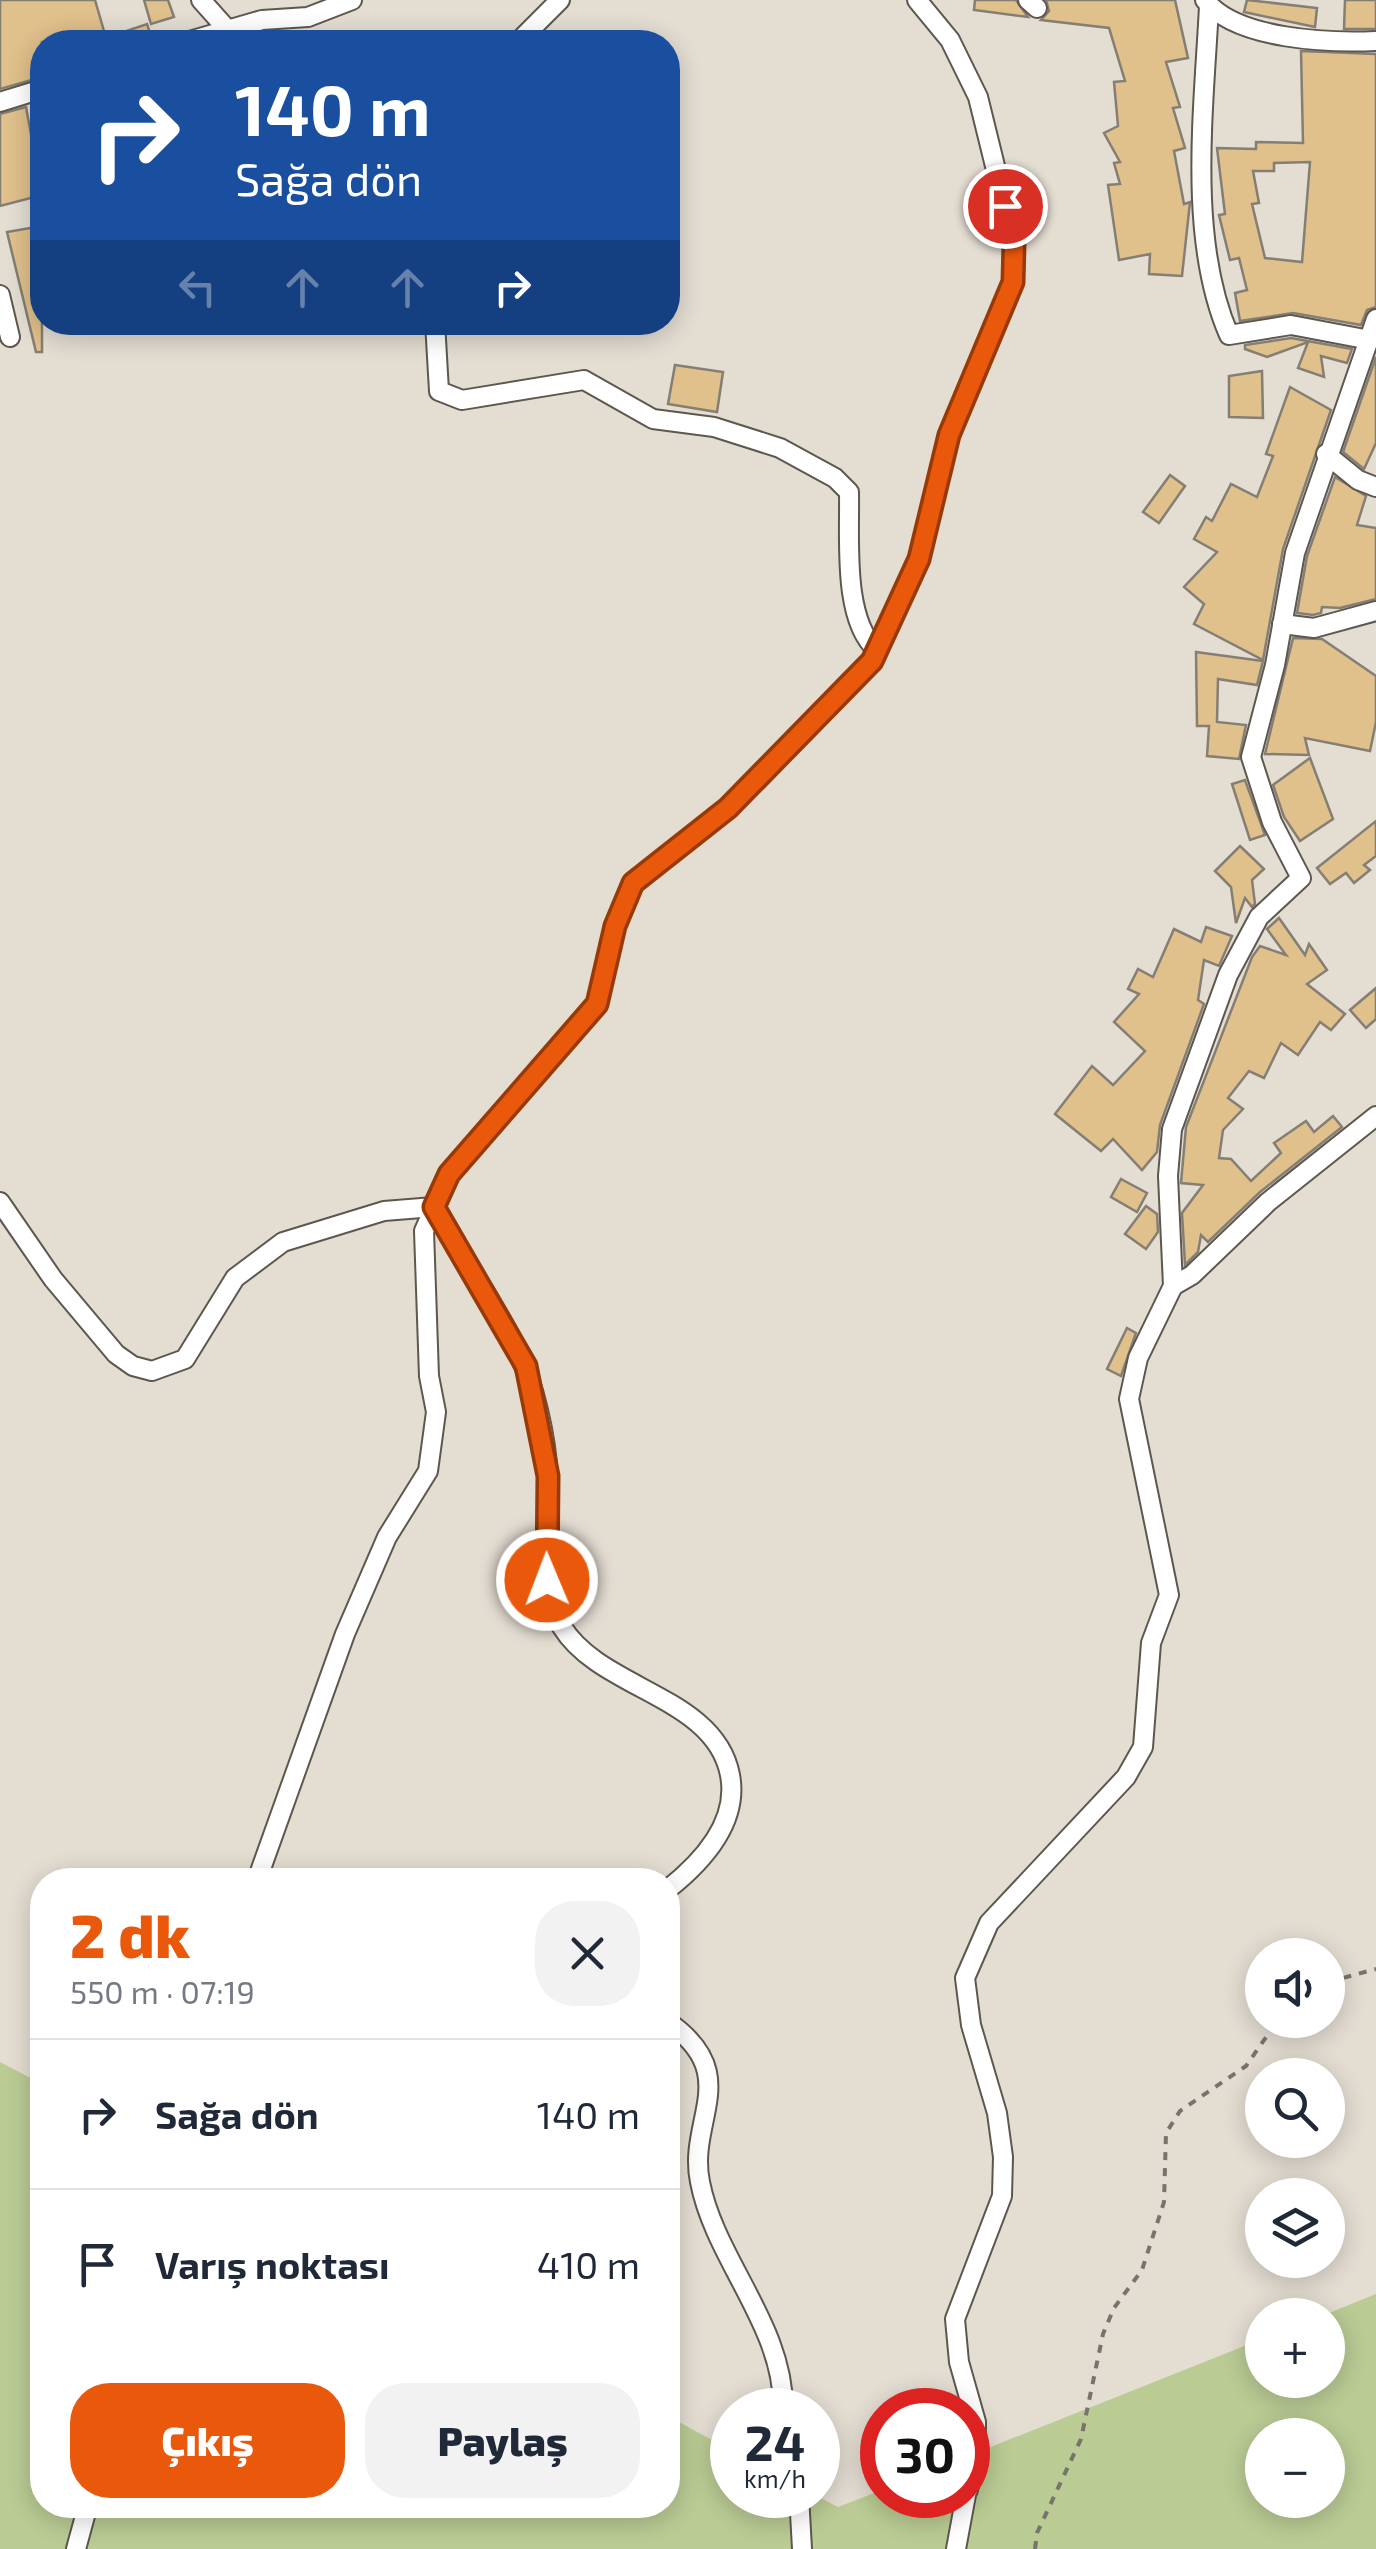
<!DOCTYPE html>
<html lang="tr">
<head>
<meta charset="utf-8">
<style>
  :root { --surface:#fff; --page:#f2f2f3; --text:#1f2937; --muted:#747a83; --line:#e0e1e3; --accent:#ea580c }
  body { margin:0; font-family:"Exo 2",sans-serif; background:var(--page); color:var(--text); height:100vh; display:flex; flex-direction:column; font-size:38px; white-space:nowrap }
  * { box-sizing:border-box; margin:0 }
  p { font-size:32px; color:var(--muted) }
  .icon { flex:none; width:55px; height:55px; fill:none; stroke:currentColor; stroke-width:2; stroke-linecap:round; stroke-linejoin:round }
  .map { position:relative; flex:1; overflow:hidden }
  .drawer { position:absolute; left:30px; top:1868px; width:650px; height:650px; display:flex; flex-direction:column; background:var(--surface); border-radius:40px; box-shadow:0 5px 25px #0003 }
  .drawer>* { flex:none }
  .hud { position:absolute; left:30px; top:30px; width:650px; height:305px; border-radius:40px; box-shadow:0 5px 25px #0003; background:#1a4fa0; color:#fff; overflow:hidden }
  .controls { position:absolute; left:1245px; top:1938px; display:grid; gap:20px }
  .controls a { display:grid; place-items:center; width:100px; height:100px; border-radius:50%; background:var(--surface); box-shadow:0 5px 25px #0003; font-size:50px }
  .speed { position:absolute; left:710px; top:2388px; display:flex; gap:20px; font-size:50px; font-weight:700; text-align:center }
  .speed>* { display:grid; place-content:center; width:130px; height:130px; border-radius:50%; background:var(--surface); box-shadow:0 5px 25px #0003; line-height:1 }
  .speed small { font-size:25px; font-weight:400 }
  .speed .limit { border:15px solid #d22; background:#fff; color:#111 }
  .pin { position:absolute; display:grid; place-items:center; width:85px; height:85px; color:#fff; margin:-42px; border:5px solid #fff; border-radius:50%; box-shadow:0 2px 10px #0007 }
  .me { position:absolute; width:110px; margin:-55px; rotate:359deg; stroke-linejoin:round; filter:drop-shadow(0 0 8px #0008) }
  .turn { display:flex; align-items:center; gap:35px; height:210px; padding:0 40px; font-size:45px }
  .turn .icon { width:130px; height:130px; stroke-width:2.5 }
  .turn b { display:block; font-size:70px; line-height:85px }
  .lanes { display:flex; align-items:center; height:95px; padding:0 40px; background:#0003; justify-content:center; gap:50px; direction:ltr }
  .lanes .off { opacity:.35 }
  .round { display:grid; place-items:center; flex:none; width:105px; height:105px; border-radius:40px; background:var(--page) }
  .head { display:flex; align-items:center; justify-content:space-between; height:170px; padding:0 40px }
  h1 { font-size:60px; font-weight:800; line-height:75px; color:var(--accent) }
  .primary-button { display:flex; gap:20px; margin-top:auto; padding:20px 40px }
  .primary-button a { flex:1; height:115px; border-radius:40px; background:var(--accent); color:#fff; font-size:40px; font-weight:800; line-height:115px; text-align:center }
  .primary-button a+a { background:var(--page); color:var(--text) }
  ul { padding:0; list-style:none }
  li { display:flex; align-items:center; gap:30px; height:150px; padding:0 40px; border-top:2px solid var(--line) }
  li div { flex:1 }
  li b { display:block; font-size:38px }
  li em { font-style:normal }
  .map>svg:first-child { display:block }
  .green { fill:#bacb94; fill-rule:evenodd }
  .building { fill:#e0c08b; stroke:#847e74; stroke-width:2.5; fill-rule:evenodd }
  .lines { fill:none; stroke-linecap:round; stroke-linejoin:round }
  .minor-casing { stroke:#5d574e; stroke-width:22 }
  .path { stroke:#78736c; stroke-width:4; stroke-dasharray:8 8; stroke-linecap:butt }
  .minor { stroke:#fff; stroke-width:18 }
  .route-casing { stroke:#983908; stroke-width:25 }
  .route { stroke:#ea580c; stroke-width:18 }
</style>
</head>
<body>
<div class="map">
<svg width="1376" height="2549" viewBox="0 0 1376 2549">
  <rect width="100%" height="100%" fill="#e4ddd2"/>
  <!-- green -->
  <path class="green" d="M0,2062L42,2084V2505H668V2416L732,2451V2495H815L838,2507L882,2490V2495H968V2456L1262,2339V2380H1328L1324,2315L1376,2294V2549H0ZM1262,2435H1328V2500H1262Z"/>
  <!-- building -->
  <g class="building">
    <polygon points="0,0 95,0 106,38 147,24 153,42 85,42 83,35 42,42 42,77 0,89"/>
    <polygon points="144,0 168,0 174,17 151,24"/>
    <polygon points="975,0 1016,0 1028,17 974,10"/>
    <polygon points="1046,0 1175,0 1188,58 1166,62 1180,107 1173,108 1185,148 1174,151 1184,204 1190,202 1182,276 1149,274 1150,254 1119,260 1108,185 1120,184 1114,163 1120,162 1104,133 1118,126 1114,82 1125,81 1109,28 1041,20 1049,11"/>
    <polygon points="1247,0 1317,8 1315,27 1244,12"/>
    <polygon points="1345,0 1376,0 1376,29 1344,29"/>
    <path d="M1301,51L1376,54V307L1367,310L1361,325L1293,313L1240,321L1235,293L1247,290L1239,258L1230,260L1219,215L1225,214L1217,148L1256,149V142L1303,143ZM1310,162L1302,262L1265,258L1252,204L1259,203L1253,171H1274V163Z"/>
    <polygon points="26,107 42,195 0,206 0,114"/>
    <polygon points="42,226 42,352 36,352 7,232"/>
    <polygon points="1291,338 1352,349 1347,363 1321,356 1324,377 1298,368 1308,342 1267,357 1245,349 1245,345"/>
    <polygon points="1376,357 1376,443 1364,469 1343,452"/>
    <polygon points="675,365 723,372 717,412 668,404"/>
    <polygon points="1262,371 1263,418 1229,417 1229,376"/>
    <polygon points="1290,387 1331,410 1283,549 1263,660 1194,624 1204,604 1184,587 1217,552 1194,539 1206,517 1212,521 1231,484 1257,497 1273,456 1266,454"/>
    <polygon points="1170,475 1185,486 1159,523 1143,512"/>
    <polygon points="1335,477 1366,496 1357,525 1376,528 1376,599 1340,608 1322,607 1321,613 1313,615 1297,613 1307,556"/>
    <polygon points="1293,638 1322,639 1376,676 1376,722 1370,751 1305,738 1309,755 1265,754"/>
    <polygon points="1196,652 1263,661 1257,685 1218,679 1217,722 1246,725 1239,759 1207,756 1209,726 1197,726"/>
    <polygon points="1310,758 1333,819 1300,841 1284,817 1273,785"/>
    <polygon points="1245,780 1265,835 1250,840 1232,784"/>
    <polygon points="1376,821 1376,856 1364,865 1370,870 1354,883 1346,873 1330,884 1317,868"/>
    <polygon points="1240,846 1264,869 1252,880 1255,904 1252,907 1245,898 1236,923 1231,887 1215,871"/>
    <polygon points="1279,918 1305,955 1309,944 1327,970 1307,984 1345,1014 1331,1030 1320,1022 1298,1055 1281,1043 1264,1078 1249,1071 1228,1098 1243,1109 1223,1130 1219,1158 1231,1159 1251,1181 1281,1153 1274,1143 1306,1121 1314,1132 1333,1116 1342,1127 1260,1192 1208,1242 1201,1235 1198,1252 1185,1265 1182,1213 1203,1185 1181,1183 1186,1127 1252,957 1260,946 1286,955 1267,929"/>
    <polygon points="1206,927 1232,936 1219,966 1204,960 1198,1000 1204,1004 1160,1125 1157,1152 1142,1170 1113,1139 1101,1151 1055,1114 1092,1066 1113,1085 1145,1051 1114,1022 1139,994 1128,989 1138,969 1153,977 1174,929 1201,942"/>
    <polygon points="1376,988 1376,1019 1366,1028 1350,1010"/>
    <polygon points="1121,1179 1147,1193 1137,1212 1111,1197"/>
    <polygon points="1146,1206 1157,1214 1158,1232 1146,1249 1125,1234"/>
    <polygon points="1127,1328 1136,1333 1121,1376 1107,1369"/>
  </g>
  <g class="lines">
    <defs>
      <g id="minor">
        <polyline points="201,0 226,28"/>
        <polyline points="1028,0 1037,8"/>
        <path d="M1205,0C1236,40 1330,43 1376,41"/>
        <path d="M1209,6C1204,108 1187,239 1229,335L1291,325L1370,340"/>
        <polyline points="186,42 262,20 308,17 352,0"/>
        <polyline points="518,42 560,0"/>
        <polyline points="0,102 42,89"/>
        <polyline points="0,295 10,337"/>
        <path d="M435,322L439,391L462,400L584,380L653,419L714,427L780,448L835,478L849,492C850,537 842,620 877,650"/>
        <polyline points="1326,454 1358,480 1376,487"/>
        <polyline points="1282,624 1314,628 1376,611"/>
        <path d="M0,1202L53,1279L116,1354L133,1366L152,1371L185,1359L235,1278L283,1242L384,1211L434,1207C469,1274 522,1336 538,1410C543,1431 547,1456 548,1478C551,1528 535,1582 562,1627C601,1690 715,1696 730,1775C739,1822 702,1862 668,1889"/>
        <polyline points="1173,1286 1192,1275 1268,1202 1376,1116"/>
        <polyline points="257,1880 345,1634 387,1537 428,1471 436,1412 429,1376 424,1231 449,1175 597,1004 615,926 633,883 728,808 871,661 919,559 949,435 1013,282 1014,243 978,97 950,40 917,0"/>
        <path d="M668,2022C744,2075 687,2120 700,2182C715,2260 785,2327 783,2410"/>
        <polyline points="968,2490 976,2452 976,2422 959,2362 955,2319 1002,2196 1003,2157 997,2113 971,2025 965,1978 989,1923 1126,1777 1143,1747 1151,1643 1169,1595 1129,1399 1138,1358 1173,1286 1168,1176 1172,1129 1228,975 1259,917 1301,878 1272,822 1251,757 1275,665 1295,553 1376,319"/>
        <polyline points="799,2495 802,2549"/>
        <polyline points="76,2549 88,2505"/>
        <polyline points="956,2549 966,2495"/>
      </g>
    </defs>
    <!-- minor casing -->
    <use href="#minor" class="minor-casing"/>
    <!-- path -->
    <g class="path">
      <polyline points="1328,1982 1376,1969"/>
      <polyline points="1035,2549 1037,2533 1081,2439 1103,2334 1114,2308 1142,2270 1164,2202 1166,2133 1180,2111 1246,2066 1278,2020"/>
    </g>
    <!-- minor -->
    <use href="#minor" class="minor"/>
  </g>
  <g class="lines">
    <defs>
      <polyline id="route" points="547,1580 548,1476 526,1366 434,1207 449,1174 597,1004 615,926 633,883 728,808 872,661 919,559 949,435 1013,282 1014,243 1005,206"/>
    </defs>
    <!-- route casing -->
    <use href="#route" class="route-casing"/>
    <!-- route -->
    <use href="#route" class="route"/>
  </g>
</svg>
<div class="controls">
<a><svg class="icon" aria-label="sound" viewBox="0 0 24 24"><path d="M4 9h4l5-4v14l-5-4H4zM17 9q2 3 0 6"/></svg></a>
<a><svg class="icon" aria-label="search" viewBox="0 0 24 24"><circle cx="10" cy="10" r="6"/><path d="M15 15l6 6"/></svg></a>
<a><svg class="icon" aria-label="layers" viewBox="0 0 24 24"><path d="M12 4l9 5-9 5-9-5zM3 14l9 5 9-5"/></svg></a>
<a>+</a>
<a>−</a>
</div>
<div class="speed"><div>24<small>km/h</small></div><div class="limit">30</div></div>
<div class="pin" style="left:1005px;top:206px;background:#d93025"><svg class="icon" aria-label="arrive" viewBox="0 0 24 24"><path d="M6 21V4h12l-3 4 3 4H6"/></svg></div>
<svg class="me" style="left:547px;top:1580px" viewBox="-20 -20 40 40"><circle r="17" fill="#ea580c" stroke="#fff" stroke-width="3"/><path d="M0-11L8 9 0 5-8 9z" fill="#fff"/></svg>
<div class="hud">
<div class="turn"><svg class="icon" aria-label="right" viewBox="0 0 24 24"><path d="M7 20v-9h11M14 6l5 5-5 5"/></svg><div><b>140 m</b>Sağa dön</div></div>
<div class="lanes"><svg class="icon off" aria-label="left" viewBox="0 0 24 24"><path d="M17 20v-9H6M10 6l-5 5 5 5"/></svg><svg class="icon off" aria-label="ahead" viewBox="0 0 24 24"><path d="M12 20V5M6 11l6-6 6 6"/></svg><svg class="icon off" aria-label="ahead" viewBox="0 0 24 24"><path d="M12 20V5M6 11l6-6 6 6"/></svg><svg class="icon" aria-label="right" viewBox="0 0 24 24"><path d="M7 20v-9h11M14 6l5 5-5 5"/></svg></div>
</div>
<section class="drawer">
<div class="head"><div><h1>2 dk</h1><p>550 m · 07:19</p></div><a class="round"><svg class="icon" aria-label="close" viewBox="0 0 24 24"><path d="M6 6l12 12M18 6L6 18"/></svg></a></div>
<ul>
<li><svg class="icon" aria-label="right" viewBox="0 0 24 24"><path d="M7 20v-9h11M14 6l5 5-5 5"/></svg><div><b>Sağa dön</b></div><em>140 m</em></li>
<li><svg class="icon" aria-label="arrive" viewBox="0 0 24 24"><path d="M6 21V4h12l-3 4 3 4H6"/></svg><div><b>Varış noktası</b></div><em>410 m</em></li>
</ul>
<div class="primary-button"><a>Çıkış</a><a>Paylaş</a></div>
</section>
</div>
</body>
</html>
